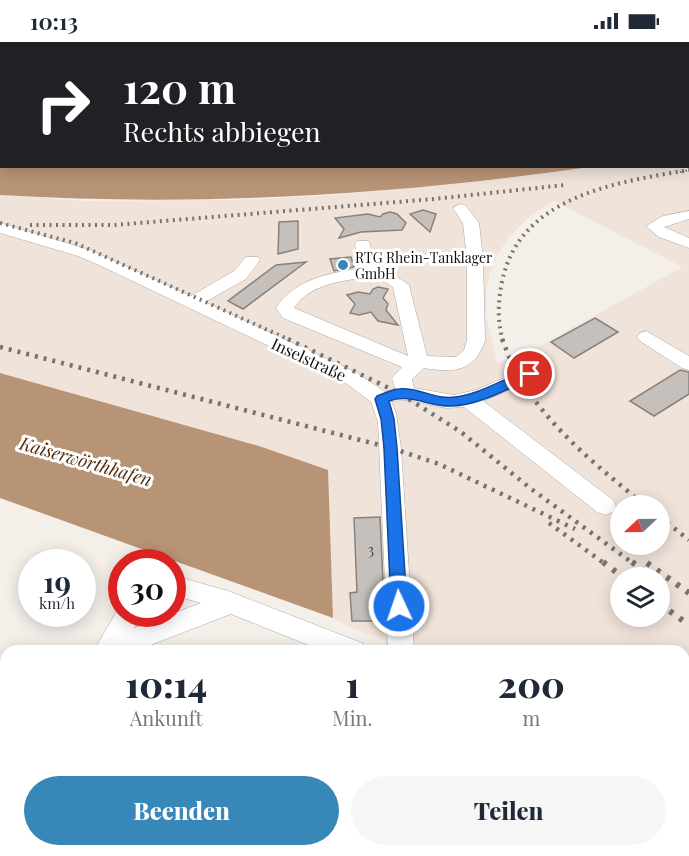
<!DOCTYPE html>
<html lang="de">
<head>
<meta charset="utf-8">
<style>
  :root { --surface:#fff; --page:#f6f6f7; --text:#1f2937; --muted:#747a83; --accent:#3887b9 }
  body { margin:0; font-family:"Playfair Display",serif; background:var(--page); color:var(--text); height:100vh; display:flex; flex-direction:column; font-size:22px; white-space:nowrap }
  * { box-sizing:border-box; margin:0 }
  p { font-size:20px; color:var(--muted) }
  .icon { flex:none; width:33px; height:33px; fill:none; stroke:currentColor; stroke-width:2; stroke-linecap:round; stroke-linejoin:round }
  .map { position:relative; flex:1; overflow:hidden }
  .side { position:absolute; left:0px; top:603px; width:690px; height:212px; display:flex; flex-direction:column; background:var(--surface); border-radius:18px 18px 0 0; box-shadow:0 3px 15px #0003 }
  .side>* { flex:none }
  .hud { position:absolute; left:0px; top:0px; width:690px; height:126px; box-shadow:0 3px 15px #0003; background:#202124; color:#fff; overflow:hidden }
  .needle { width:39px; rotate:248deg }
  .controls { position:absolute; left:610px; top:453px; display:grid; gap:12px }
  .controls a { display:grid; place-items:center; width:60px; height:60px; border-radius:50%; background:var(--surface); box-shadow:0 3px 15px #0003; font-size:30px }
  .speed { position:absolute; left:18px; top:507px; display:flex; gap:12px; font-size:30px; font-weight:700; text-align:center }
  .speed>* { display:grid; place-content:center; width:78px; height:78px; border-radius:50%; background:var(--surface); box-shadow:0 3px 15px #0003; line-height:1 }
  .speed small { font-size:15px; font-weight:400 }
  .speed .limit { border:9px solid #d22; background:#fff; color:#111 }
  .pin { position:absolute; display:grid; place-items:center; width:51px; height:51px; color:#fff; margin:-26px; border:3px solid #fff; border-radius:50%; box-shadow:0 2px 6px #0007 }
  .me { position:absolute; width:66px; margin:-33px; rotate:357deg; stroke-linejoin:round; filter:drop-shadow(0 0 4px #0008) }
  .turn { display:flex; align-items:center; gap:21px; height:126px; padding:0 24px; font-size:27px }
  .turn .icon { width:78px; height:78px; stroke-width:2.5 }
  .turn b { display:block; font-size:42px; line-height:51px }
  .eta { display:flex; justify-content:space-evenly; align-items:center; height:102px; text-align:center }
  .eta b { font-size:36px; font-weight:800; line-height:42px }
  .primary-button { display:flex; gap:12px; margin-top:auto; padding:12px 24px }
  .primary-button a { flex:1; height:69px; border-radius:36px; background:var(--accent); color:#fff; font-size:24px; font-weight:800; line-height:69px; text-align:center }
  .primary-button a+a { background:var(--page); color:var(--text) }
  .status { display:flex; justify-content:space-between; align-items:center; height:42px; padding:0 30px; background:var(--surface); direction:ltr }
  .status svg { height:16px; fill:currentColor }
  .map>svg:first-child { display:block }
  .built { fill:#f0e3da; fill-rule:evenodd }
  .green { fill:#f8dac3 }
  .water { fill:#b89477 }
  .building { fill:#c6c0bc; stroke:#87827e; stroke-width:1.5 }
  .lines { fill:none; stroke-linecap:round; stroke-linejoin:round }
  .minor-casing { stroke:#ada8a3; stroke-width:1 }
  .path { stroke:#a7a29f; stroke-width:1.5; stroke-dasharray:4 1.5; stroke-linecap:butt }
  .minor { fill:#fff; fill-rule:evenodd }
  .rail-far3 { stroke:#777371; stroke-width:2; stroke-dasharray:1.5 4; stroke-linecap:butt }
  .rail-far2 { stroke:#777371; stroke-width:4; stroke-dasharray:2 4.5; stroke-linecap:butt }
  .rail-far1 { stroke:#777371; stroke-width:4.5; stroke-dasharray:3 6; stroke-linecap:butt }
  .rail { stroke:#777371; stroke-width:6; stroke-dasharray:4 8; stroke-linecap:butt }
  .route { fill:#1a73e8; stroke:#114b97; stroke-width:1.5 }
  .poi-dot { fill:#3887b9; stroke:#fff; stroke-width:2 }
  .labels { text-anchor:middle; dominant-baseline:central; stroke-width:6; stroke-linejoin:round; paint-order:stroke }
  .far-poi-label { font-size:14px; fill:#12100f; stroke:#fff; text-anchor:start }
  .number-label { font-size:14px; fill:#3f3c3a }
  .street-label { font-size:16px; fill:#12100f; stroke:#fff }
  .water-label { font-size:18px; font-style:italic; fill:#512c08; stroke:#fff }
</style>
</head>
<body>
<div class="status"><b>10:13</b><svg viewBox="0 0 49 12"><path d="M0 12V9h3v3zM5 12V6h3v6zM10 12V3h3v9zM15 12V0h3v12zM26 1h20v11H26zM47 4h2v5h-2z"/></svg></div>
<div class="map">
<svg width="689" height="814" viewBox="0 0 689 814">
  <rect width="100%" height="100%" fill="#f5efea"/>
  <!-- built -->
  <path class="built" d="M689,110V814H0V766L6,765V808H684V609H385V598L349,585L333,576L327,428L259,404L0,331V153L88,159L231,158L338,153L590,125L688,124ZM554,159L682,225L516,317L497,321L486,273V248L490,231L497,213L509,195L531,173ZM621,464H660V502H621ZM621,536H660V574H621Z"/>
  <!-- green -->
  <polygon class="green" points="0,0 640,0 2,2 1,31"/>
  <!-- water -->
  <g class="water">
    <path d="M0,18L2,124L590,125C392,153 200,165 0,153Z"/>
    <polygon points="0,331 259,404 328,428 333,576 0,456"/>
  </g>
  <!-- building -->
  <g class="building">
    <polygon points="423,168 436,172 430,190 410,172"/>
    <polygon points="390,170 397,172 406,181 402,188 361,190 339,196 344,187 335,176 368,172 380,175 383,172"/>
    <polygon points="298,179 298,207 278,212 279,180"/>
    <polygon points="351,215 354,225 334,229 330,217"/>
    <polygon points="306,220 243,267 228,259 276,223"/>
    <polygon points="378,245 388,247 383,256 388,262 386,268 398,283 378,279 371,270 359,273 350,271 355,262 347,253 358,250 370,252 373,247"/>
    <polygon points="595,276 618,290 574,316 551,300"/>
    <polygon points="680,328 689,330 689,352 654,374 630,359"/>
    <polygon points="380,475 385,583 377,583 376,579 352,579 350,551 357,550 354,476"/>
  </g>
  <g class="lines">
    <defs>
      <g id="minor">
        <path d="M460,162L465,163L479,181L483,216L485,298C475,330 454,331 424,326L412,337L414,346L454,353L476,348L523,328L530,326L537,328L540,332L537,336L483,359L613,458L616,464L613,470L605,473L597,470L464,365L446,366L408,358L391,359L396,371L401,406L414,609H388L378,380L371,360L343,339L101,224L78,214L0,191V181L90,208L191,254L234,229L246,215H258L260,218L246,237L205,260L357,331L385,350L395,346L392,336L402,325L283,276L276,266C296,236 330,231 363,226L358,221L355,202L357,199H369L374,219L409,243L427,314L456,315L464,308L467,298V216L463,181L453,166ZM376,234L393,245L408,314L294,266C310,240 349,238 376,234Z"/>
        <polygon points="689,169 689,177 664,185 689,196 689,206 659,195 646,184 663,174"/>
        <polygon points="646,289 689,314 689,328 682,326 640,299 637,295 640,291"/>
        <polygon points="172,533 228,549 362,601 366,609 323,609 231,572 135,609 100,609 97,603 120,564 122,572 141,572 134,586 201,561 172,553"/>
        <polygon points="6,628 6,677 0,678 0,629"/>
        <polygon points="6,777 6,807 0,808 0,778"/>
        <polygon points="612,808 678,808 681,814 614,814"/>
      </g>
    </defs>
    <!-- minor casing -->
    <use href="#minor" class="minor-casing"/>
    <!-- path -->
    <polyline class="path" points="459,2 498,0"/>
    <!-- minor -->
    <use href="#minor" class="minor"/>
    <!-- rail-far3 -->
    <polyline class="rail-far3" points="680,130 689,128"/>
    <!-- rail-far2 -->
    <g class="rail-far2">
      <polyline points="0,181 75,201 292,299"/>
      <polyline points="30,183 114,183 434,157 565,143"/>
      <path d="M503,299C497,279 498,260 502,240C519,154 617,140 689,128"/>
    </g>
    <!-- rail-far1 -->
    <g class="rail-far1">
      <polyline points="288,297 399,351 461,390 530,446 634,522"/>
      <path d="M502,297C507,309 511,321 517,332C549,386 598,425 646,464"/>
      <polyline points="0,305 391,406 439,422 575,487"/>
      <polyline points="660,475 689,498"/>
      <polyline points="549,481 605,522"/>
    </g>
    <!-- rail -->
    <g class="rail">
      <polyline points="603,520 624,536"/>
      <polyline points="632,520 654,536"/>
      <polyline points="647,521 689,551"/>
      <polyline points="660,562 689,583"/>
      <polyline points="684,734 689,736"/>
      <polyline points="0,736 6,735"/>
      <polyline points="684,755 689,757"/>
    </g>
  </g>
  <!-- route -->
  <path class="route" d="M530,328L535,329L536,332L535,335C509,346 480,363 452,364C429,365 411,351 389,359L394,377L397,406L407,564L405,569L399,571L393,569L391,564L384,406L381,377L375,357L377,354C384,352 392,347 399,347C419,345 435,358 455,355C482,352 505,335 530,328Z"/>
  <!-- markers -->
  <circle class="poi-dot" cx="343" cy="223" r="6"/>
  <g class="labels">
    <!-- far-poi labels -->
    <g class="far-poi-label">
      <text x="355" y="215">RTG Rhein-Tanklager<tspan x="355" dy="16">GmbH</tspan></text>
    </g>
    <!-- number labels -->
    <g class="number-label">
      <text x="371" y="507">3</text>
    </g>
    <!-- street labels -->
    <g class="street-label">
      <text transform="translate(309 317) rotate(25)">Inselstraße</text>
    </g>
    <!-- water labels -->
    <g class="water-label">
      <text transform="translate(86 419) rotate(16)">Kaiserwörthhafen</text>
    </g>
  </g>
</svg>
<div class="controls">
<a><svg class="needle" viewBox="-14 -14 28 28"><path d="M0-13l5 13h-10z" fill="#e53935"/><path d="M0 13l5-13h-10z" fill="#747a83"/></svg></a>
<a><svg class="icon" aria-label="layers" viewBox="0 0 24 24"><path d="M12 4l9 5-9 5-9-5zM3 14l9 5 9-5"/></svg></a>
</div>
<div class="speed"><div>19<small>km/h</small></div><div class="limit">30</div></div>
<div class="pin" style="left:530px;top:332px;background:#d93025"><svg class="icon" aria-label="arrive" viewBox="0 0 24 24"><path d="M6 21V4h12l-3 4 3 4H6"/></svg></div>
<svg class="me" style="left:399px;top:564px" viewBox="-20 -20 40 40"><circle r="17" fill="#1a73e8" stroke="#fff" stroke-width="3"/><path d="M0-11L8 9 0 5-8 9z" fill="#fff"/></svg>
<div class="hud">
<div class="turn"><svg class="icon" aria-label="right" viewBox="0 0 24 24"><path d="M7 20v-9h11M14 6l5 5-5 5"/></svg><div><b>120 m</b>Rechts abbiegen</div></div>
</div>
<section class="side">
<div class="eta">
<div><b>10:14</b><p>Ankunft</p></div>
<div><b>1</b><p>Min.</p></div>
<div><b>200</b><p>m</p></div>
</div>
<div class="primary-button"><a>Beenden</a><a>Teilen</a></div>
</section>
</div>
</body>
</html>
